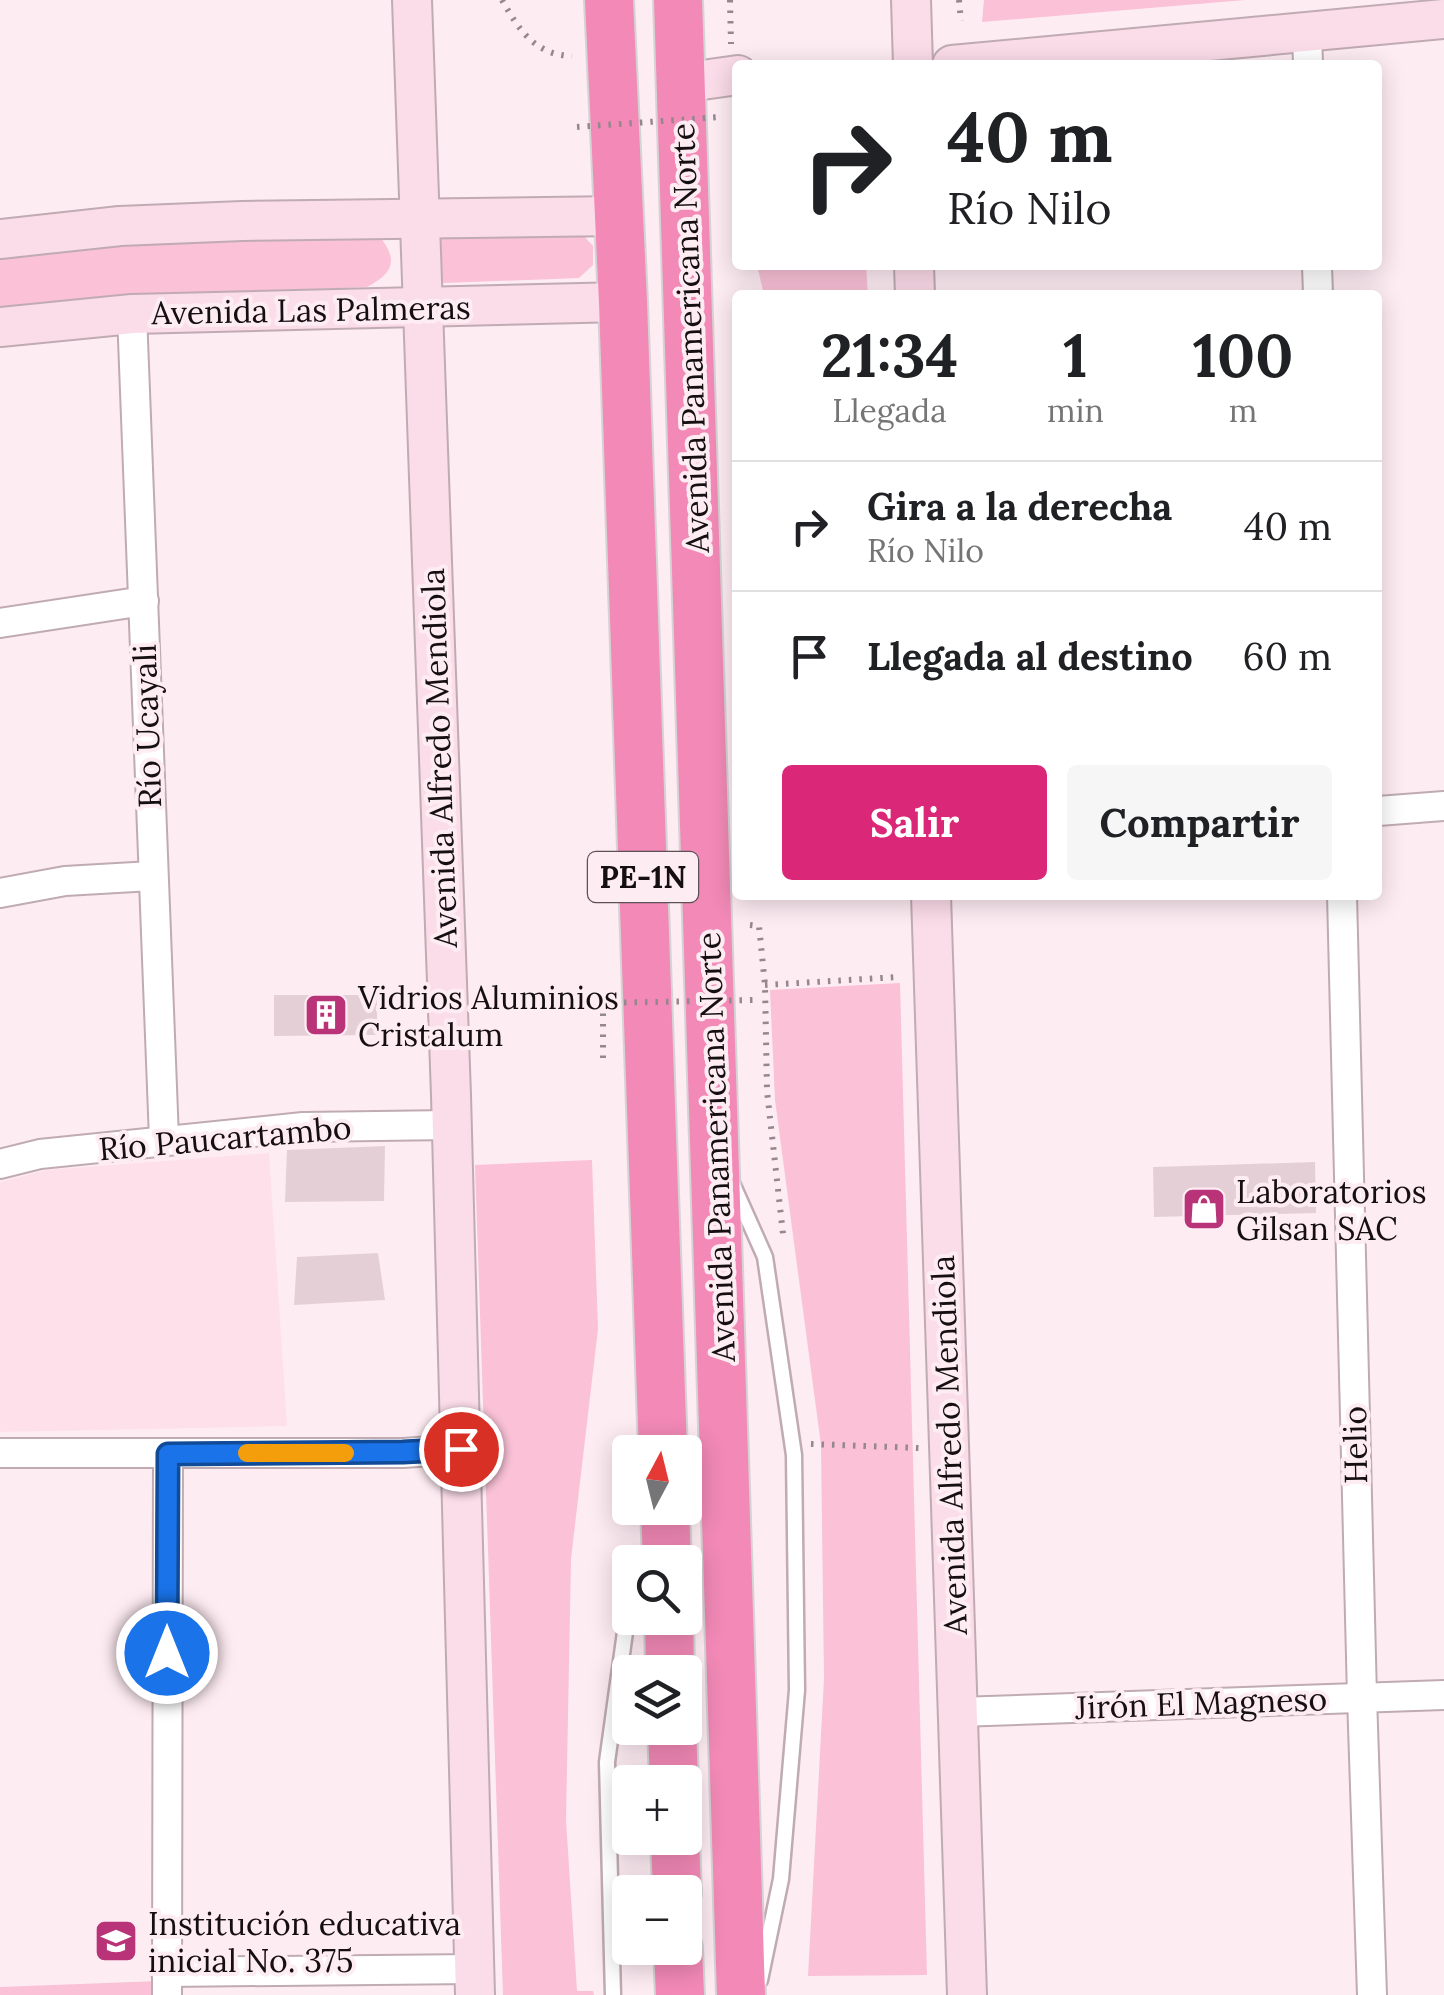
<!DOCTYPE html>
<html lang="es">
<head>
<meta charset="utf-8">
<style>
  :root { --surface:#fff; --page:#f6f6f6; --text:#202124; --muted:#757577; --line:#e0e0e0; --accent:#db2777 }
  body { margin:0; font-family:Lora,serif; background:var(--page); color:var(--text); height:100vh; display:flex; flex-direction:column; font-size:38px; white-space:nowrap }
  * { box-sizing:border-box; margin:0 }
  p { font-size:32px; color:var(--muted) }
  .icon { flex:none; width:55px; height:55px; fill:none; stroke:currentColor; stroke-width:2; stroke-linecap:round; stroke-linejoin:round }
  .map { position:relative; flex:1; overflow:hidden }
  .drawer { position:absolute; left:732px; top:290px; width:650px; height:610px; display:flex; flex-direction:column; background:var(--surface); border-radius:10px; box-shadow:0 5px 25px #0003 }
  .drawer>* { flex:none }
  .top-card { position:absolute; left:732px; top:60px; width:650px; height:210px; border-radius:10px; box-shadow:0 5px 25px #0003; background:#fff; color:var(--text); overflow:hidden }
  .needle { width:65px; rotate:7deg }
  .buttons { position:absolute; left:612px; top:1435px; display:grid; gap:20px }
  .buttons a { display:grid; place-items:center; width:90px; height:90px; border-radius:10px; background:var(--surface); box-shadow:0 5px 25px #0003; font-size:50px }
  .pin { position:absolute; display:grid; place-items:center; width:85px; height:85px; color:#fff; margin:-42px; border:5px solid #fff; border-radius:50%; box-shadow:0 2px 10px #0007 }
  .me { position:absolute; width:110px; margin:-55px; rotate:0deg; stroke-linejoin:round; filter:drop-shadow(0 0 8px #0008) }
  .turn { display:flex; align-items:center; gap:35px; height:210px; padding:0 50px; font-size:45px }
  .turn .icon { width:130px; height:130px; stroke-width:2.5 }
  .turn b { display:block; font-size:70px; line-height:85px }
  .eta { display:flex; justify-content:space-evenly; align-items:center; height:170px; text-align:center }
  .eta b { font-size:60px; font-weight:700; line-height:70px }
  .action { display:flex; gap:20px; margin-top:auto; padding:20px 50px }
  .action a { flex:1; height:115px; border-radius:10px; background:var(--accent); color:#fff; font-size:40px; font-weight:700; line-height:115px; text-align:center }
  .action a+a { background:var(--page); color:var(--text) }
  ul { padding:0; list-style:none }
  li { display:flex; align-items:center; gap:30px; height:130px; padding:0 50px; border-top:2px solid var(--line) }
  li div { flex:1 }
  li b { display:block; font-size:38px }
  li em { font-style:normal }
  .map>svg:first-child { display:block }
  .built { fill:#fee0eb }
  .green { fill:#fac1d7 }
  .building { fill:#e5cfd7 }
  .lines { fill:none; stroke-linecap:round; stroke-linejoin:round }
  .service-casing { stroke:#c0abb3; stroke-width:19 }
  .minor-casing { stroke:#c0abb3; stroke-width:32 }
  .secondary-casing { stroke:#c0abb3; stroke-width:42 }
  .motorway-casing { stroke:#d5d4d4; stroke-width:52 }
  .path { stroke:#94878d; stroke-width:6; stroke-dasharray:2.5 8; stroke-linecap:butt }
  .service { stroke:#fff; stroke-width:14 }
  .minor { stroke:#fff; stroke-width:28 }
  .secondary { stroke:#fbdce9; stroke-width:38 }
  .motorway { stroke:#f289b6; stroke-width:48 }
  .path-bridge { stroke:#94878d; stroke-width:6; stroke-dasharray:2.5 8; stroke-linecap:butt }
  .route-casing { stroke:#114b97; stroke-width:25 }
  .route { stroke:#1a73e8; stroke-width:18 }
  .slow { stroke:#f59e0b; stroke-width:18 }
  .labels { text-anchor:middle; dominant-baseline:central; stroke-width:8; stroke-linejoin:round; paint-order:stroke }
  .shield { fill:#feecf3; stroke:#5c5156; stroke-width:2.5 }
  .shield-label { font-size:30px; font-weight:bold; fill:#160f12 }
  .street-label { font-size:32px; fill:#160f12; stroke:#feecf3 }
  .poi-label { font-size:32px; fill:#160f12; stroke:#feecf3; text-anchor:start }
</style>
</head>
<body>
<div class="map">
<svg width="1444" height="1995" viewBox="0 0 1444 1995">
  <rect width="100%" height="100%" fill="#feecf3"/>
  <!-- built -->
  <polygon class="built" points="269,1153 287,1426 0,1432 0,1182 47,1170"/>
  <!-- green -->
  <g class="green">
    <polygon points="984,0 1245,0 982,22"/>
    <polygon points="443,232 583,235 593,246 593,265 579,278 444,283 429,274 430,246"/>
    <path d="M378,235C399,259 394,273 367,287L145,296L0,312V254L78,243Z"/>
    <polygon points="757,265 866,265 868,295 764,295"/>
    <polygon points="900,983 927,1975 808,1976 824,1679 821,1445 775,1100 770,990"/>
    <polygon points="592,1160 598,1329 571,1559 566,1820 577,1991 593,1991 594,1995 503,1995 475,1165"/>
    <polygon points="159,1981 160,1995 0,1995 0,1987"/>
  </g>
  <!-- building -->
  <g class="building">
    <polygon points="274,995 377,995 377,1035 274,1036"/>
    <polygon points="385,1146 384,1201 285,1202 287,1150"/>
    <polygon points="1315,1162 1316,1213 1154,1217 1153,1167"/>
    <polygon points="378,1253 385,1300 294,1305 297,1257"/>
  </g>
  <g class="lines">
    <defs>
      <g id="service">
        <polyline points="732,1183 765,1257 794,1455 797,1690 781,1879 760,1980"/>
        <polyline points="613,1995 607,1762 626,1625 630,1616"/>
      </g>
      <g id="minor">
        <polyline points="1307,30 1308,65"/>
        <polyline points="1317,265 1318,295"/>
        <polyline points="132,314 164,1139"/>
        <polyline points="0,623 144,601"/>
        <polyline points="1378,811 1444,806"/>
        <polyline points="0,893 65,881 152,876"/>
        <polyline points="1342,895 1362,1697 1372,1995"/>
        <polyline points="0,1164 40,1154 303,1127 451,1125"/>
        <polyline points="0,1453 403,1453 461,1449"/>
        <polyline points="958,1712 1444,1695"/>
        <polyline points="166,1972 474,1969"/>
        <polyline points="167,1995 168,1453"/>
      </g>
      <g id="secondary">
        <polyline points="412,0 451,1095 475,1995"/>
        <polyline points="911,0 913,65"/>
        <polyline points="952,65 1444,19"/>
        <polyline points="681,83 738,75"/>
        <polyline points="0,239 120,226 242,221 619,216"/>
        <polyline points="914,265 915,295"/>
        <polyline points="0,327 132,314 623,302"/>
        <polyline points="931,895 967,1995"/>
      </g>
      <g id="motorway">
        <polyline points="609,0 623,302 663,1452"/>
        <polyline points="678,0 741,1995"/>
        <polyline points="665,1508 667,1562"/>
        <polyline points="669,1618 670,1672"/>
        <polyline points="672,1728 674,1782"/>
        <polyline points="675,1838 677,1892"/>
        <polyline points="678,1948 680,1995"/>
      </g>
    </defs>
    <!-- service casing -->
    <use href="#service" class="service-casing"/>
    <!-- minor casing -->
    <use href="#minor" class="minor-casing"/>
    <!-- secondary casing -->
    <use href="#secondary" class="secondary-casing"/>
    <!-- motorway casing -->
    <use href="#motorway" class="motorway-casing"/>
    <!-- path -->
    <g class="path">
      <path d="M502,0C519,30 535,55 572,56"/>
      <polyline points="730,0 731,44"/>
      <polyline points="959,0 961,21"/>
      <polyline points="750,925 759,926 765,985 767,1091 783,1234"/>
      <polyline points="765,985 899,977"/>
      <polyline points="603,1003 603,1060"/>
      <polyline points="811,1444 919,1448"/>
    </g>
    <!-- service -->
    <use href="#service" class="service"/>
    <!-- minor -->
    <use href="#minor" class="minor"/>
    <!-- secondary -->
    <use href="#secondary" class="secondary"/>
    <!-- motorway -->
    <use href="#motorway" class="motorway"/>
    <!-- path-bridge -->
    <g class="path-bridge">
      <polyline points="577,127 719,117"/>
      <polyline points="603,1003 753,1000"/>
    </g>
  </g>
  <g class="lines">
    <defs>
      <polyline id="route" points="167,1653 168,1454 403,1452 461,1449"/>
    </defs>
    <!-- route casing -->
    <use href="#route" class="route-casing"/>
    <!-- route -->
    <use href="#route" class="route"/>
    <!-- slow -->
    <polyline class="slow" points="247,1453 345,1453"/>
  </g>
  <!-- icons -->
  <defs>
    <symbol id="building-square" viewBox="-11 -11 22 22"><rect x="-9" y="-9" width="18" height="18" rx="4" fill="#b83377" stroke="#feecf3"/><path d="M-4-6H4V6H1V3H-1V6H-4ZM-2.5-4.3h1.7v1.8h-1.7ZM.8-4.3h1.7v1.8H.8ZM-2.5-1h1.7V.8h-1.7ZM.8-1h1.7V.8H.8Z" fill="#fff"/></symbol>
    <symbol id="shop-square" viewBox="-11 -11 22 22"><rect x="-9" y="-9" width="18" height="18" rx="4" fill="#b83377" stroke="#feecf3"/><path d="M-5-2.5h2.3a2.7 3.5 0 0 1 5.4 0H5L5.5 6h-11ZM-1.5-2.5h3a1.5 2.3 0 0 0-3 0Z" fill="#fff"/></symbol>
    <symbol id="school-square" viewBox="-11 -11 22 22"><rect x="-9" y="-9" width="18" height="18" rx="4" fill="#b83377" stroke="#feecf3"/><path d="M0-5L7-2L0 1L-7-2ZM-4 1L0 2.5L4 1V4Q0 6-4 4Z" fill="#fff"/></symbol>
  </defs>
  <g fill-rule="evenodd">
    <use href="#building-square" x="301" y="990" width="50" height="50"/>
    <use href="#shop-square" x="1179" y="1184" width="50" height="50"/>
    <use href="#school-square" x="91" y="1916" width="50" height="50"/>
  </g>
  <g class="labels">
    <!-- shield labels -->
    <rect class="shield" x="588" y="852" width="110" height="50" rx="8"/>
    <g class="shield-label">
      <text x="643" y="877">PE-1N</text>
    </g>
    <!-- street labels -->
    <g class="street-label">
      <text transform="translate(311 310) rotate(-1)">Avenida Las Palmeras</text>
      <text transform="translate(690 338) rotate(-92)">Avenida Panamericana Norte</text>
      <text transform="translate(147 726) rotate(-92)">Río Ucayali</text>
      <text transform="translate(439 758) rotate(-92)">Avenida Alfredo Mendiola</text>
      <text transform="translate(225 1138) rotate(-5)">Río Paucartambo</text>
      <text transform="translate(716 1147) rotate(-92)">Avenida Panamericana Norte</text>
      <text transform="translate(949 1445) rotate(-92)">Avenida Alfredo Mendiola</text>
      <text transform="translate(1355 1445) rotate(-91)">Helio</text>
      <text transform="translate(1201 1703) rotate(-2)">Jirón El Magneso</text>
    </g>
    <!-- poi labels -->
    <g class="poi-label">
      <text x="358" y="997">Vidrios Aluminios<tspan x="358" dy="37">Cristalum</tspan></text>
      <text x="1236" y="1191">Laboratorios<tspan x="1236" dy="37">Gilsan SAC</tspan></text>
      <text x="148" y="1923">Institución educativa<tspan x="148" dy="37">inicial No. 375</tspan></text>
    </g>
  </g>
</svg>
<div class="buttons">
<a><svg class="needle" viewBox="-14 -14 28 28"><path d="M0-13l5 13h-10z" fill="#e53935"/><path d="M0 13l5-13h-10z" fill="#757577"/></svg></a>
<a><svg class="icon" aria-label="search" viewBox="0 0 24 24"><circle cx="10" cy="10" r="6"/><path d="M15 15l6 6"/></svg></a>
<a><svg class="icon" aria-label="layers" viewBox="0 0 24 24"><path d="M12 4l9 5-9 5-9-5zM3 14l9 5 9-5"/></svg></a>
<a>+</a>
<a>−</a>
</div>
<div class="pin" style="left:461px;top:1449px;background:#d93025"><svg class="icon" aria-label="arrive" viewBox="0 0 24 24"><path d="M6 21V4h12l-3 4 3 4H6"/></svg></div>
<svg class="me" style="left:167px;top:1653px" viewBox="-20 -20 40 40"><circle r="17" fill="#1a73e8" stroke="#fff" stroke-width="3"/><path d="M0-11L8 9 0 5-8 9z" fill="#fff"/></svg>
<div class="top-card">
<div class="turn"><svg class="icon" aria-label="right" viewBox="0 0 24 24"><path d="M7 20v-9h11M14 6l5 5-5 5"/></svg><div><b>40 m</b>Río Nilo</div></div>
</div>
<section class="drawer">
<div class="eta">
<div><b>21:34</b><p>Llegada</p></div>
<div><b>1</b><p>min</p></div>
<div><b>100</b><p>m</p></div>
</div>
<ul>
<li><svg class="icon" aria-label="right" viewBox="0 0 24 24"><path d="M7 20v-9h11M14 6l5 5-5 5"/></svg><div><b>Gira a la derecha</b><p>Río Nilo</p></div><em>40 m</em></li>
<li><svg class="icon" aria-label="arrive" viewBox="0 0 24 24"><path d="M6 21V4h12l-3 4 3 4H6"/></svg><div><b>Llegada al destino</b></div><em>60 m</em></li>
</ul>
<div class="action"><a>Salir</a><a>Compartir</a></div>
</section>
</div>
</body>
</html>
